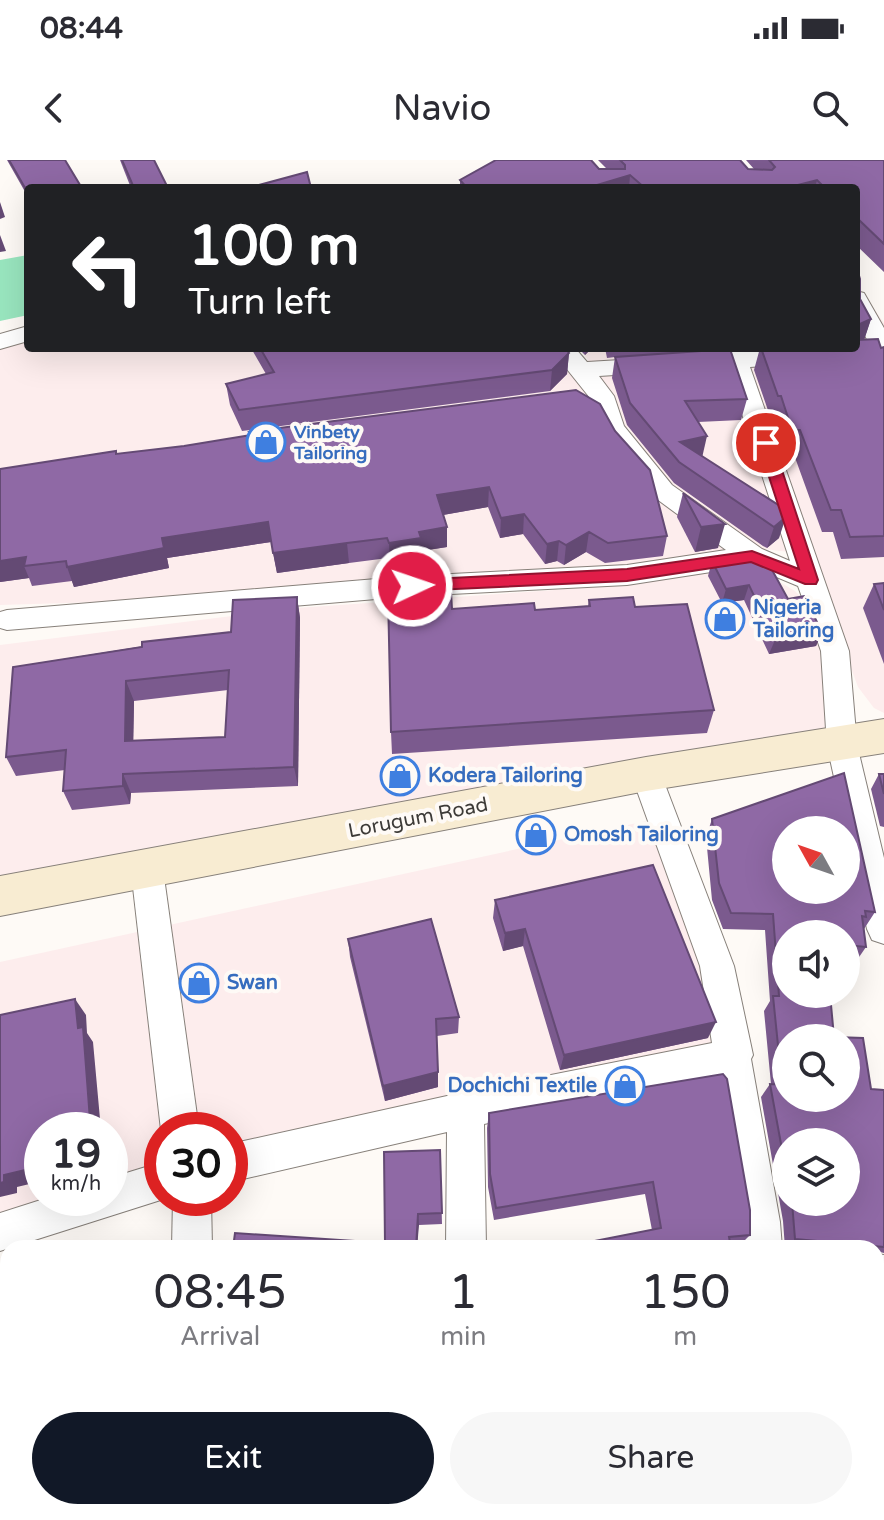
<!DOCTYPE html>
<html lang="en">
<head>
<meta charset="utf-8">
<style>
  :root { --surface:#fff; --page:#f7f7f7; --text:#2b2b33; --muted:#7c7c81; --accent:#111827 }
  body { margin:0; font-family:"Varela Round",sans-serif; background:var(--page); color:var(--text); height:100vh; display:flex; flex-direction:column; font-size:30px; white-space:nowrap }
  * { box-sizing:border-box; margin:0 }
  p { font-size:26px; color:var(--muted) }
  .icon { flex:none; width:44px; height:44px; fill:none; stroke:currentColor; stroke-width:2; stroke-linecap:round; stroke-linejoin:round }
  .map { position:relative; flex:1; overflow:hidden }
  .drawer { position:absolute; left:0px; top:1080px; width:884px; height:280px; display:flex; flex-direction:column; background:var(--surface); border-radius:24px 24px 0 0; box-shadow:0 8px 32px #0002 }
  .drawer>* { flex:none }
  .banner { position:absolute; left:24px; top:24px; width:836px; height:168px; border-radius:8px; box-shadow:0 8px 32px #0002; background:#202124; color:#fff; overflow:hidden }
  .needle { width:52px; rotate:310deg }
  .fabs { position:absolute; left:772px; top:656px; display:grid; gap:16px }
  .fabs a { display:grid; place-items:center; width:88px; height:88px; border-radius:50%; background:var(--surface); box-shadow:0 8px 32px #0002; font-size:40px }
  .speed { position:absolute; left:24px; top:952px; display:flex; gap:16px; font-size:40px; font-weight:700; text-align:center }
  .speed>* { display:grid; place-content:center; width:104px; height:104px; border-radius:50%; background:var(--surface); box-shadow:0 8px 32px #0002; line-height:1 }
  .speed small { font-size:20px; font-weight:400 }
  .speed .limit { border:12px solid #d22; background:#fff; color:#111 }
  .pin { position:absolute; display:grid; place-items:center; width:68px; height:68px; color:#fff; margin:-34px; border:4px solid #fff; border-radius:50%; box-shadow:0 2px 8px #0007 }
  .me { position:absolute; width:88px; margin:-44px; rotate:87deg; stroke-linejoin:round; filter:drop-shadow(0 0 6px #0008) }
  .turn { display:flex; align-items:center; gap:28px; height:168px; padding:0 32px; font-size:36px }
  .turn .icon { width:104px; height:104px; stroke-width:2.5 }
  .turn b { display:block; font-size:56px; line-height:68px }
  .eta { display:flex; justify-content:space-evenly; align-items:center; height:136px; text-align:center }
  .eta b { font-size:48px; font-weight:600; line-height:56px }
  .primary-button { display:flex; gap:16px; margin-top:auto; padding:16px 32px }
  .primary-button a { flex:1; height:92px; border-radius:48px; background:var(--accent); color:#fff; font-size:32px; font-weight:600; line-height:92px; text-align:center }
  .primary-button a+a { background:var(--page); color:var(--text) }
  .status { display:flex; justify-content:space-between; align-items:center; height:56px; padding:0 40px; background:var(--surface); direction:ltr }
  .status svg { height:22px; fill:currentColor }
  header { display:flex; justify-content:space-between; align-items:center; height:104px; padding:0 32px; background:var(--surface); font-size:36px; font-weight:600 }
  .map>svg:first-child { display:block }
  .commercial { fill:#fdeded }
  .green { fill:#99e6bf }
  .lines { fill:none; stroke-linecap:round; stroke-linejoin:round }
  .minor-casing { stroke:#87807a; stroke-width:2 }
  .secondary-casing { stroke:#87807a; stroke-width:2 }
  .minor { fill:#fff; fill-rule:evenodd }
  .secondary { fill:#f8ecd2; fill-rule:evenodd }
  .wall { fill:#7b5a8e; fill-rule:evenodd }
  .shaded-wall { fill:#644a74 }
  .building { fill:#8f69a5; stroke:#644a74; stroke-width:2; fill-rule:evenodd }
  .route { fill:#e11d48; stroke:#92132f; stroke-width:2 }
  .labels { text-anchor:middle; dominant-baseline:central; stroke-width:8; stroke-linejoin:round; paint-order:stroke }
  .far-shop-label { font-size:18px; font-weight:bold; fill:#366cbe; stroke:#fefaf6; text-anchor:start }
  .shop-label { font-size:20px; font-weight:bold; fill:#366cbe; stroke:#fefaf6; text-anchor:start }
  .street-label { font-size:20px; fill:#3d3b38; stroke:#fefaf6 }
</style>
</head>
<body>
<div class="status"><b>08:44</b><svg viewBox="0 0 49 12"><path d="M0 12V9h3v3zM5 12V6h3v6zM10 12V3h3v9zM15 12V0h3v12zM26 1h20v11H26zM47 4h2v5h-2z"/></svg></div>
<header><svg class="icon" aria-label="back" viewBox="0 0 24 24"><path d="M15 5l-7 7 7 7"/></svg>Navio<svg class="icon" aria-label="search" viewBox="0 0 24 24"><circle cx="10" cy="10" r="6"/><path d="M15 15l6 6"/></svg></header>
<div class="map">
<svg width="884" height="1360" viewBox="0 0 884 1360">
  <rect width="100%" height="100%" fill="#fefaf6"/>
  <!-- commercial -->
  <g class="commercial">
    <polygon points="856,123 884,163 884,553 874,548 858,527 734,188 856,188"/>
    <polygon points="28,180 28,188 556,188 584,216 597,254 734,393 636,406 134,441 0,445 0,189"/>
    <polygon points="580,188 725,188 789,392 756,388 668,326 633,279 629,268 618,265 599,217"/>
    <polygon points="754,407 795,431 813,449 866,588 0,723 0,485 296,448 555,430"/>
    <polygon points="646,661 687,758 722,884 230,988 230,970 162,970 162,1004 110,1020 110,970 42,970 42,1038 53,1038 0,1055 0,802"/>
  </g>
  <!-- green -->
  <polygon class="green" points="28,95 28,155 0,161 0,100"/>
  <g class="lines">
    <defs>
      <g id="minor">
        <path d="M856,131L864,133L884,168V198L750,207L849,491L857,585L884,698V784L872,780L867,769L827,585L821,491L798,426L750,406L627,425L412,436L7,470L0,468V452L7,450L412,416L627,405L726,390L654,337L603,274L590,238L550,188H575L587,202L722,194L720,188H744L745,192L856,188V185H870L856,159ZM727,208L790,401L762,389L672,325L624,266L614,236L599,216Z"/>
        <polygon points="28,166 28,181 0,189 0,174"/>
        <polygon points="646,601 657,605 661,614 734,806 753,895 751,899 780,1062 782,1088 742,1088 742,1062 718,916 484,964 486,1088 446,1088 447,972 230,1022 230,984 465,932 712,883 700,806 631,614 635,605"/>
        <polygon points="147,696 158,700 163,710 199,970 161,970 131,710 136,700"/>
        <polygon points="162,1002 162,1038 167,1038 0,1091 0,1053 47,1038 110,1038 110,1018"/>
        <polygon points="173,1038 211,1038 212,1088 172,1088"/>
        <polygon points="876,1094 884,1095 884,1135 876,1134"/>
        <polygon points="144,1352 188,1352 187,1360 143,1360"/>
        <polygon points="436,1352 480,1352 479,1360 435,1360"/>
        <rect x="743" y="1352" width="44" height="8"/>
      </g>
      <polygon id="secondary" points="884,559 884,593 646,631 0,756 0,716 646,597"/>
    </defs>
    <!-- minor casing -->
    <use href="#minor" class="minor-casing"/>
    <!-- secondary casing -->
    <use href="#secondary" class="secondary-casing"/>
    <!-- minor -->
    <use href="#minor" class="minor"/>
    <!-- secondary -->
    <use href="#secondary" class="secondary"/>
  </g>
  <!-- wall -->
  <g class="wall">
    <polygon points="7,0 65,0 28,28 28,37"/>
    <polygon points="120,0 154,0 168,28 131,28"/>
    <polygon points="598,0 740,0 748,9 754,9 746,0 884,0 884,112 856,85 856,28 460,28 460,20 607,9"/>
    <polygon points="856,106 860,139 871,159 864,180 881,188 884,187 884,397 841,399 833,372 822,372 793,292 785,293 774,259 771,259 754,210 760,188 747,188 856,188"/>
    <polygon points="251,188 565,188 569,193 567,214 550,231 242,271 230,245 226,224 266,214"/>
    <polygon points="578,188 592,188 585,195"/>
    <polygon points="605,188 719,188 718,190 747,239 741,260 698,262 702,296 783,348 779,378 767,388 763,386 674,323 627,265 612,218 615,197 607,198"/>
    <polygon points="576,230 667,376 663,396 605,403 586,392 564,405 557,401 545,404 523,374 500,378 488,347 443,355 447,387 421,391 421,398 390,403 388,398 349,403 277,413 271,382 167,398 169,408 74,427 72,421 32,426 29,418 0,422 0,309 184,286 250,275 249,272"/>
    <polygon points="683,333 718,388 695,392 677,357"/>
    <polygon points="712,401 788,439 822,472 816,486 769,494 744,440 722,443 708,416"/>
    <polygon points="884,423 884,504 863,448 874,424"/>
    <path d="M297,437L300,458L298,626L131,633L130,644L72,650L63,631L65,610L16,616L6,597L13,507L231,472ZM228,530L225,577L133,581L134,541Z"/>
    <polygon points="589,440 635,447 714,550 707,573 392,594 391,572 452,449 535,450 588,446"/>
    <polygon points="879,614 884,614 884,667 880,666 871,629"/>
    <path d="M712,659L875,752L864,769L866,787L855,803L846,802V774H786L834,877L871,929L884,930V1093L880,1092L876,1095V1088H785L783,1061L761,937L770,924H771L764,851L770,841L765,770L723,769L712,740L706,677ZM786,982L846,1042H786Z"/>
    <polygon points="495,740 708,878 560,910 523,786 503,791 493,758"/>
    <polygon points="348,779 459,857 458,873 437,876 438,927 385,941 350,797"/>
    <polygon points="723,914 750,1075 739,1086 731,1087 652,1070 645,1034 494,1060 488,1027 487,968 489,953"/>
    <polygon points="440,990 442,1064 419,1065 385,1083"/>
    <rect x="0" y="1191" width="8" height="52"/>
    <polygon points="792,1352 876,1352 884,1360 792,1360"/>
  </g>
  <!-- shaded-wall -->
  <g class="shaded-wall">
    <polygon points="630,15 629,28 587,28"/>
    <polygon points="817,20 815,28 786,28"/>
    <polygon points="0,42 5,57 0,59"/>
    <polygon points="0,75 6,91 0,92"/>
    <polygon points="871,159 864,180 856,184 856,176 860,164"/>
    <polygon points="586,188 592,188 585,195"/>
    <polygon points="569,193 567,214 550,231 552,210"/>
    <polygon points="707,276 702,298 679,302 680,282"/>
    <polygon points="489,327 488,347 437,356 437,335"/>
    <polygon points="524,354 523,374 500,378 501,358"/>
    <polygon points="786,357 779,378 767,388 774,367"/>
    <polygon points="268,362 271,382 167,398 169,408 74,427 67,407 162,378"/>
    <polygon points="725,364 718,388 695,392 701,367"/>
    <polygon points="447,367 447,387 421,391 421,398 390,403 389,383 419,372"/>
    <polygon points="589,372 586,392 564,405 566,385"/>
    <polygon points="559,381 557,401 545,404 547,384"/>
    <polygon points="347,383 349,403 277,413 273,393"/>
    <polygon points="26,397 24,406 29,418 0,422 0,401"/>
    <polygon points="749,425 744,440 722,443 726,429"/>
    <polygon points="297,437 300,458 298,626 294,607"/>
    <polygon points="822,472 816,486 769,494 775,480"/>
    <polygon points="126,521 134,541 133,600 125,581"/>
    <polygon points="123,614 131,633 130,644 123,626"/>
    <polygon points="525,769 523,786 503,791 505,773"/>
    <polygon points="75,839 86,855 87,873 93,882 101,970 58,970 78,868"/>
    <polygon points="716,862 708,878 560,910 564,895"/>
    <polygon points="438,912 438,927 385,941 383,926"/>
    <polygon points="42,1006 42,1021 17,1027 17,1033 0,1037 0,1023 4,1015"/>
    <polygon points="418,1054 419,1065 417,1088 416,1088"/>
    <polygon points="108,1352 121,1352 120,1360 107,1360"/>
  </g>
  <!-- building -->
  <g class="building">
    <polygon points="9,0 65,0 80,25 69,28 28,28 28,33"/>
    <polygon points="122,0 154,0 168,28 134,28"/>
    <polygon points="496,0 591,0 599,9 625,9 625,5 620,0 740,0 748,9 772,10 775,7 769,0 884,0 884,84 856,57 856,28 825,28 817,20 786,28 654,28 653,27 645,28 630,15 587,28 467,28 460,20"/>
    <polygon points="307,12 311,28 248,28"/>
    <polygon points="856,106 860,119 860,139 871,159 860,164 856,164"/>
    <polygon points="878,179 881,188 884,187 884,376 850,377 841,350 831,350 800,270 792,270 781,236 778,236 761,188 856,188 856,180"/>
    <polygon points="260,188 565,188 569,193 552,210 239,250 226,224 274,212"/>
    <polygon points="730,189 747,239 685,241 707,276 680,282 783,348 786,357 774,367 679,302 630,243 615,197"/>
    <polygon points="576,230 600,244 615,271 650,310 667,376 608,383 589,372 566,385 559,381 547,384 524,354 501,358 489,327 437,335 447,367 419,372 421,378 389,383 387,378 347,383 273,393 268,362 162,378 164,388 67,407 66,401 24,406 26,397 0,401 0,309 116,291 116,294 184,286 251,275 249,272"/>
    <polygon points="683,333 725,364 701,367"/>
    <polygon points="754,394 766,399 788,439 804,436 822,472 775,480 749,425 726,429 712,401"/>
    <polygon points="884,423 884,450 874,424"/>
    <polygon points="451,432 452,449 534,443 535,450 590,446 589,440 633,437 635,447 687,444 714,550 391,572 388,434"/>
    <path d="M297,437L294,607L123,614V626L63,631L66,590L6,597L13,507L142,487V482L231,472L233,440ZM229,510L225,577L125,581L126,521Z"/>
    <path d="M844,613L875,752L865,751L866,757L862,756L866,787L846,785V774H786V834H830L834,877L863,878L871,929L884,930V1087L795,1079L792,1042H846V982H786V1011L770,924L782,925L773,836H779L773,754L731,753L719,723L712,659ZM786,670H846V730H786ZM786,878H846V938H786Z"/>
    <polygon points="879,614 884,614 884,634"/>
    <polygon points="653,705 716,862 564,895 525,769 505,773 495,740"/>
    <polygon points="431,759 459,857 436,859 438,912 383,926 348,779"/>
    <polygon points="75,839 78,868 83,867 90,960 58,967 58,970 42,970 42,1006 4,1015 4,1022 0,1023 0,855"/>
    <polygon points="723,914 727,919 750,1050 750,1075 729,1077 731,1088 559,1088 661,1068 653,1022 496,1048 490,1014 489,953"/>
    <polygon points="440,990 442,1053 418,1054 416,1088 233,1088 235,1073 385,1083 384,992"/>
    <polygon points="876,1129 884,1131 884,1360 805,1360 806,1352 876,1352"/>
    <rect x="0" y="1191" width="8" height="47"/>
    <polygon points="0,1305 8,1305 8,1352 108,1352 107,1360 0,1360"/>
    <polygon points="489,1352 723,1352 724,1360 489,1360"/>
  </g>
  <!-- route -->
  <polygon class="route" points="766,279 773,283 818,420 816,424 805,424 751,402 627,421 412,431 404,426 412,420 627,409 752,391 799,409 758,283"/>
  <!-- icons -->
  <defs>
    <symbol id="shop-ring" viewBox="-11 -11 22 22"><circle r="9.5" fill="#fefaf6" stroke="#3f7fe0" stroke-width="1.5"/><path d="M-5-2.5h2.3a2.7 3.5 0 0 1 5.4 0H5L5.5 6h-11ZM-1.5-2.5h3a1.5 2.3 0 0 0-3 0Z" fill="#3f7fe0"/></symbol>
  </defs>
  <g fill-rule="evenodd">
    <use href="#shop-ring" x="244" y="260" width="44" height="44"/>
    <use href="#shop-ring" x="703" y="437" width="44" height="44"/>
    <use href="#shop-ring" x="378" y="594" width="44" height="44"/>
    <use href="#shop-ring" x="514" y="653" width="44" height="44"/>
    <use href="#shop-ring" x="177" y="801" width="44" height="44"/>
    <use href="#shop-ring" x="603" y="904" width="44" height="44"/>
  </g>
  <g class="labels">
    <!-- far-shop labels -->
    <g class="far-shop-label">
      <text x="294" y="272">Vinbety<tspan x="294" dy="21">Tailoring</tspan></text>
    </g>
    <!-- shop labels -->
    <g class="shop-label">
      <text x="753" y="448">Nigeria<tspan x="753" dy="23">Tailoring</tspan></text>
      <text x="428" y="616">Kodera Tailoring</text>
      <text x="564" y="675">Omosh Tailoring</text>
      <text x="227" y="823">Swan</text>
      <text x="597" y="926" text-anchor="end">Dochichi Textile</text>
    </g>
    <!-- street labels -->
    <g class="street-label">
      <text transform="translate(418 658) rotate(-11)">Lorugum Road</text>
    </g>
  </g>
</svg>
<div class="fabs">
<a><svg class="needle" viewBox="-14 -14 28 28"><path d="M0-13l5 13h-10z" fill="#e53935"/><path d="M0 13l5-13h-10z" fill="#7c7c81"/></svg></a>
<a><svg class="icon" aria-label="sound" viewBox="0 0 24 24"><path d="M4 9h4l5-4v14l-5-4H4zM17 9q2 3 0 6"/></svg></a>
<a><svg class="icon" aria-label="search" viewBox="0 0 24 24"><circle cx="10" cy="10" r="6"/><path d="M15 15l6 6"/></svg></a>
<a><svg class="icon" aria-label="layers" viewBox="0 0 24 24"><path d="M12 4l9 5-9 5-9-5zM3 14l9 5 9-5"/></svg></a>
</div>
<div class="speed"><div>19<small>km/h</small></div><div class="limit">30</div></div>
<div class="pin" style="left:766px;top:283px;background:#d93025"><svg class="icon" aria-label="arrive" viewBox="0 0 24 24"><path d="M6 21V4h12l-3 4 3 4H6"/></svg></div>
<svg class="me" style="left:412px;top:426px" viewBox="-20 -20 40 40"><circle r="17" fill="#e11d48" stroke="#fff" stroke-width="3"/><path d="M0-11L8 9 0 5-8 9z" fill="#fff"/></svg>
<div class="banner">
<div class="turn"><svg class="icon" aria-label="left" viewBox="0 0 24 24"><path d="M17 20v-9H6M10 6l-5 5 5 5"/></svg><div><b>100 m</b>Turn left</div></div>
</div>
<section class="drawer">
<div class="eta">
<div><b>08:45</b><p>Arrival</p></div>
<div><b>1</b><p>min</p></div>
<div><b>150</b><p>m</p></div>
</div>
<div class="primary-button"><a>Exit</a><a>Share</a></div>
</section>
</div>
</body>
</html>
